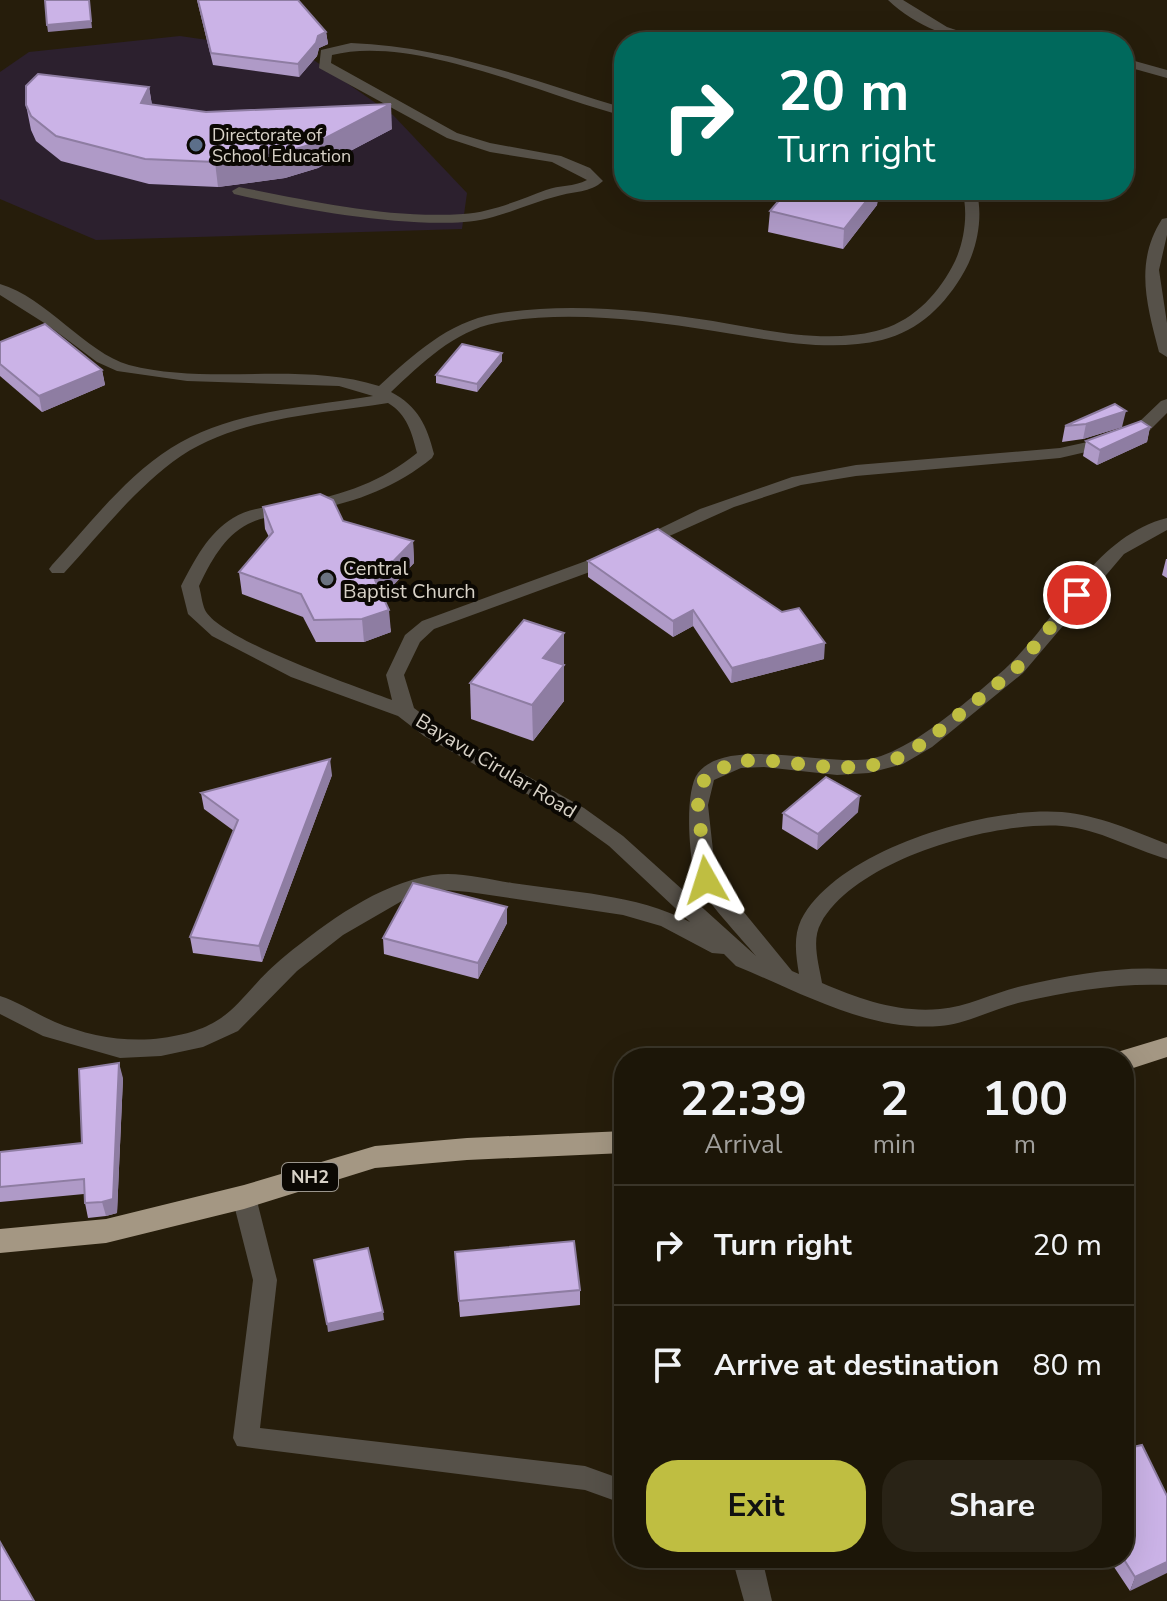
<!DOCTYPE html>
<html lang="en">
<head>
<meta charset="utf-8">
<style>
  :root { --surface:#1c1608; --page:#292316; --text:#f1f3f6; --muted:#a09f9c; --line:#3a3529; --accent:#bfbe41 }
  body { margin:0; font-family:"Nunito Sans",sans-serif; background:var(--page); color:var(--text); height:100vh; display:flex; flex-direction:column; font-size:30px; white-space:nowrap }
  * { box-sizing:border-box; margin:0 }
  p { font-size:26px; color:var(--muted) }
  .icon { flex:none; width:44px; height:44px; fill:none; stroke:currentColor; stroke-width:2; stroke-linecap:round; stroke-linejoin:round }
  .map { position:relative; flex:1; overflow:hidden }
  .panel { position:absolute; left:614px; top:1048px; width:520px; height:520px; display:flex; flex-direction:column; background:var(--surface); border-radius:32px; box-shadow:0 8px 32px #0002,0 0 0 2px var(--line) }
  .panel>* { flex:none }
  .top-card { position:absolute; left:614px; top:32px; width:520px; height:168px; border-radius:32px; box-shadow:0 8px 32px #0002,0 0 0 2px var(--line); background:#00695c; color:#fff; overflow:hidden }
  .pin { position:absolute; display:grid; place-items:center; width:68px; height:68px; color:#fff; margin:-34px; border:4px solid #fff; border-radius:50%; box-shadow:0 2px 8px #0007 }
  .me { position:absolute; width:88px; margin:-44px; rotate:354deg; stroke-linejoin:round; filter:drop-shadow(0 0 6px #0008) }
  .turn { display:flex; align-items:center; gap:28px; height:168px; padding:0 32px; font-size:36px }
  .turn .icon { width:104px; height:104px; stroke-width:2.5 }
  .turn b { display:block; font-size:56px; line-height:68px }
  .eta { display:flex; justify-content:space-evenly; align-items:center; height:136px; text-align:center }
  .eta b { font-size:48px; font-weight:700; line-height:56px }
  .action { display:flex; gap:16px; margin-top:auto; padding:16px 32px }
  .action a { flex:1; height:92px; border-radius:32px; background:var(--accent); color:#111; font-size:32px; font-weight:700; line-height:92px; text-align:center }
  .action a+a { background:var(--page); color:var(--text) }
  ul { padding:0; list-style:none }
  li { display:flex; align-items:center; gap:24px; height:120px; padding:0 32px; border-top:2px solid var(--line) }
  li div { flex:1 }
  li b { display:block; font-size:30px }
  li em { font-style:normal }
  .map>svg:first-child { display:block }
  .commercial { fill:#2c202e }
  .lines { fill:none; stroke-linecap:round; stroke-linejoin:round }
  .minor { fill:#565149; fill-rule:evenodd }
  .highway { fill:#a49783; fill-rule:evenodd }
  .wall { fill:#af9ac7 }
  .shaded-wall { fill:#8e7da2 }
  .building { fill:#cbb3e7; stroke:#8e7da2; stroke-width:2 }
  .route { stroke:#bfbe41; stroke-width:14; stroke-dasharray:0 25.2 }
  .service-dot { fill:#5c6f8a; stroke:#0b0803; stroke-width:3 }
  .worship-dot { fill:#6b7280; stroke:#0b0803; stroke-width:3 }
  .labels { text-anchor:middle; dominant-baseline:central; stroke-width:8; stroke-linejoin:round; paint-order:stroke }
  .far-poi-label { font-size:18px; fill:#d8d2c7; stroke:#0b0803; text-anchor:start }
  .shield { fill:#0b0803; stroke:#9a958c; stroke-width:2 }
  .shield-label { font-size:18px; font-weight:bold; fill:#d8d2c7 }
  .poi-label { font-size:20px; fill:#d8d2c7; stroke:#0b0803; text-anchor:start }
  .street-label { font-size:20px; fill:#d8d2c7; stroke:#0b0803 }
</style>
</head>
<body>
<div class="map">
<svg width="1167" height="1601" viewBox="0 0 1167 1601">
  <rect width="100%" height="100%" fill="#261d0b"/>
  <!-- commercial -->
  <polygon class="commercial" points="180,36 305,54 393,115 467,193 462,229 96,240 0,199 0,72 29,52"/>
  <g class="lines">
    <!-- minor -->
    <g class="minor">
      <path d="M888,0H903L947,27L992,42C955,42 915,26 888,0Z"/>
      <path d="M351,43C445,46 534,81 624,108V116C543,95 413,34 332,55L331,63L457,133L490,143L561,156L590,168L603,181C590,193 574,191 558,196C526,204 497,220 464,222C399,227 298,209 234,194L232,191L239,187C311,201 389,219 463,214C492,212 519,200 546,190C559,185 574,187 587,180L552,162L490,152L447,138L319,68L321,50Z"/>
      <polygon points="1124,58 1167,70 1167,78 1124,66"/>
      <path d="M962,190H976C984,215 977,250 964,272C946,304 919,331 882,340C828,353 768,339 714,331C644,320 566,310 496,323C454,331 421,364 391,392C418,406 427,426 434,454L432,458C394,489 351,504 302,512C285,516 264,515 248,524C224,536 210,563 199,586C201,593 202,603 205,610C220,640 357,687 392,700L386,675L405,635L422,621L605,554H617L620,558L617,562L434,629L420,642L404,675L414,708L438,726L584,808L623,836L756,956C743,940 701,896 696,880C689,858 684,791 698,773C727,736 826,766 869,759C886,756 899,748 914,740C940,724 987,686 1009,665C1059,617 1095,536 1167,518V530L1124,554L1023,673L932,747L903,764L869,773L837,775L764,767L741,768L714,780L708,805L716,878L792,971L799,974C796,956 793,937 801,920C837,849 988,806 1062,812C1098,815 1134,831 1167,844V859C1132,849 1099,829 1062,826C994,821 856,859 821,923C811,940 819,965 822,983C860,999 898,1013 940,1009C967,1007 995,992 1022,986C1070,975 1118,966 1167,969V985C1118,983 1070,991 1022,1002C995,1008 967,1024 940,1026C868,1032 800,992 736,966L724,954L712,953L661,926L623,915L469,892L435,889L407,898L343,935L297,971L238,1031L203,1047L161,1056L120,1058L43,1036L0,1014V996C19,1002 36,1014 55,1022C88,1036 127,1043 162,1038C236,1028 235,997 285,956C327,922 378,884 433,875C458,871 487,879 512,883C570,892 636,894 690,922L609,846L570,818L424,736L398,716L291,677L212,636L188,614L181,586C194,561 208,533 233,518C252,506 278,506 299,503C343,495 383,481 417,453C412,433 407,414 388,403C320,414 240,417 181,456C136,487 101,533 64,573H52L49,569L52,565C89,525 124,478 171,448C229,411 306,407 373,396L339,386L187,381L117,371L97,362L49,326L0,295V284C46,297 86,353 129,365C211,386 298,361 379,386C413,355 448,322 495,314C566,302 643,310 713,321C765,330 824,344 876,331C910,323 936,297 952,267C964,246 969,213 962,190Z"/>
      <path d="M1167,218V235L1159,270L1167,323V357L1159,352C1147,305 1134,263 1162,219Z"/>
      <polygon points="1167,399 1167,413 1150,430 1112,446 1060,458 856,476 801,485 734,507 645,547 639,548 630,543 700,509 792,477 856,465 1060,448 1101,439 1138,423 1161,401"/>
      <polygon points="244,1187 252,1190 256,1197 277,1280 260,1428 585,1466 624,1480 624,1504 585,1490 237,1446 233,1438 253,1280 232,1197 236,1190"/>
      <polygon points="732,1558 762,1558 772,1601 744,1601"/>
    </g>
    <!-- highway -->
    <g class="highway">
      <polygon points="1167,1037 1167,1057 1124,1071 1124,1058 1112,1058 1114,1053"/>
      <polygon points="624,1131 624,1153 467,1160 375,1168 244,1209 106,1243 0,1253 0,1229 106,1219 244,1185 375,1146 467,1138"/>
    </g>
  </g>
  <!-- wall -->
  <g class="wall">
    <polygon points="197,0 298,0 326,32 328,44 319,48 317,56 299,77 213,65"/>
    <polygon points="149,87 152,105 206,112 392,129 318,168 285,178 218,187 149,184 61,161 36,141 31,130 26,105"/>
    <polygon points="788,190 879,190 877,205 843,249 768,232 770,211"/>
    <polygon points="0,342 102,370 105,385 42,412 0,376"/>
    <polygon points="502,353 502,361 477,392 436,383 436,375"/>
    <polygon points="1115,404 1122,427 1083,439 1062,442 1065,426"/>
    <polygon points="1150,427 1147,442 1097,465 1083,456 1086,441"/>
    <polygon points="263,507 343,521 413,541 414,563 383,596 391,632 364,642 316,642 303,617 242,594 239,572 269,537 265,529"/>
    <polygon points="1166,559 1167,559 1167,578 1162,575"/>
    <polygon points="588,561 824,659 731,683 693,626 673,637 588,577"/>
    <polygon points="564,633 564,701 533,741 471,719 470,683"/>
    <polygon points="332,775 262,962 193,953 190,937 234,831 204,809 201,793"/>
    <polygon points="858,812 817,850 782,829 783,813"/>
    <polygon points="507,907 507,923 478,979 384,954 383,938"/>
    <polygon points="123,1078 117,1213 106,1216 88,1218 85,1203 84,1194 0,1202 0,1152 82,1143"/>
    <polygon points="455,1252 580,1290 580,1305 460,1317"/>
    <polygon points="1167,1496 1130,1591 1108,1558 1124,1558"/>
  </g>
  <!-- shaded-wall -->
  <g class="shaded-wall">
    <polygon points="89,0 92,28 48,32 47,25"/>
    <polygon points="326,32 328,44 319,48 317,56 299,77 298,64 318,36"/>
    <polygon points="149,87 153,112 141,103"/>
    <polygon points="391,104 392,129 318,168 285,178 218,187 215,162"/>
    <polygon points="875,190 879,190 877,205 843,249 844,229"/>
    <polygon points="502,353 502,361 477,392 477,384"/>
    <polygon points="102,370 105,385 42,412 39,396"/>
    <polygon points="1126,411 1122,427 1083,439 1086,424"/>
    <polygon points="1150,427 1147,442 1097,465 1100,450"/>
    <polygon points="413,541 414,563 377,603 375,580"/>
    <polygon points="389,610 391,632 364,642 362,619"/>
    <polygon points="693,610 693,626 673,637 673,621"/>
    <polygon points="564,633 564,701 533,741 532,705 543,658"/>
    <polygon points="825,643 824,659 731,683 732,668"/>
    <polygon points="330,759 332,775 262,962 259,946"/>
    <polygon points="860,796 858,812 817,850 818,834"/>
    <polygon points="507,907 507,923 478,979 478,963"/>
    <polygon points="119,1063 123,1078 117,1213 106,1216 102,1202"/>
    <polygon points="383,1312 384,1320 328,1332 327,1324"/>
    <polygon points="1167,1562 1167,1573 1130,1591 1135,1577"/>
  </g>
  <!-- building -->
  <g class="building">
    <polygon points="45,0 89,0 91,21 47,25"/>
    <polygon points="198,0 298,0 326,32 318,36 316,43 298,64 211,53"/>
    <polygon points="38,74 149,87 141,103 206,112 391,104 316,143 282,153 215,162 145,159 56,136 31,116 26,105 26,86"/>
    <polygon points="788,190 875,190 844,229 770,211"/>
    <polygon points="45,324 102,370 39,396 0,364 0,342"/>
    <polygon points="462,344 502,353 477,384 436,375"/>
    <polygon points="1115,404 1126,411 1086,424 1065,426"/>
    <polygon points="1141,421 1150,427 1100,450 1086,441"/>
    <polygon points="320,494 333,500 343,521 413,541 375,580 389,610 362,619 314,620 301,594 239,572 273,532 263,507"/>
    <polygon points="658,529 782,612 799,608 825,643 732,668 693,610 673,621 588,561"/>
    <polygon points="524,620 564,633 543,658 564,665 532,705 470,683"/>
    <polygon points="330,759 259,946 190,937 238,820 201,793"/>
    <polygon points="826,777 860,796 818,834 783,813"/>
    <polygon points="413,883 507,907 478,963 383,938"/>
    <polygon points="119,1063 113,1199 102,1202 85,1203 84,1179 0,1187 0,1152 82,1143 79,1069"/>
    <polygon points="574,1241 580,1290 459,1301 455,1252"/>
    <polygon points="368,1248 383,1312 327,1324 314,1260"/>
    <polygon points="1142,1445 1167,1496 1167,1562 1135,1577 1123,1558 1124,1449"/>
    <polygon points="0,1542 34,1601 0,1601"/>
  </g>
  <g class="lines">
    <!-- route -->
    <polyline class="route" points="706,880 698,805 700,788 707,775 738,761 764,760 837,768 869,766 896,759 925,742 1016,669 1077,595"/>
  </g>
  <!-- markers -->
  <circle class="service-dot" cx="196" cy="145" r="8"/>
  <circle class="worship-dot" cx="327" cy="579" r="8"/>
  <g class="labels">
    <!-- far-poi labels -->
    <g class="far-poi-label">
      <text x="212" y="135">Directorate of<tspan x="212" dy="21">School Education</tspan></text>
    </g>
    <!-- shield labels -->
    <rect class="shield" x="282" y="1163" width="56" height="28" rx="6"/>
    <g class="shield-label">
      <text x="310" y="1177">NH2</text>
    </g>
    <!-- poi labels -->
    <g class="poi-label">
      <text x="343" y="568">Central<tspan x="343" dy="23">Baptist Church</tspan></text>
    </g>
    <!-- street labels -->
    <g class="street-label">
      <text transform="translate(496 766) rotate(31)">Bayavu Cirular Road</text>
    </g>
  </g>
</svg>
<div class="pin" style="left:1077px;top:595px;background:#d93025"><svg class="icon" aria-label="arrive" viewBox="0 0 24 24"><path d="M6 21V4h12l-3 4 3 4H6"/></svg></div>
<svg class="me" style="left:706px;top:880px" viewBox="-20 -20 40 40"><path d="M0-17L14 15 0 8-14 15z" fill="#bfbe41" stroke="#fff" stroke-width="4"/></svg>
<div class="top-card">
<div class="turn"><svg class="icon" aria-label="right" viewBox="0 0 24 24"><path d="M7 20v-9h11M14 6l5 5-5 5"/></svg><div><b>20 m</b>Turn right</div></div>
</div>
<section class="panel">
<div class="eta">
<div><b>22:39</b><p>Arrival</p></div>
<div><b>2</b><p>min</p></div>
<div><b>100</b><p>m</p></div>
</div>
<ul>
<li><svg class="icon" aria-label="right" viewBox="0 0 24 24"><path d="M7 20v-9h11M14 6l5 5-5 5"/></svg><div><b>Turn right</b></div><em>20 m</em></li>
<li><svg class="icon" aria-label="arrive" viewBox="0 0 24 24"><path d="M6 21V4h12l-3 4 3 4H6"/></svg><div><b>Arrive at destination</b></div><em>80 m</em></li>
</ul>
<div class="action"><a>Exit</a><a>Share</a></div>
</section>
</div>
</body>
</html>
